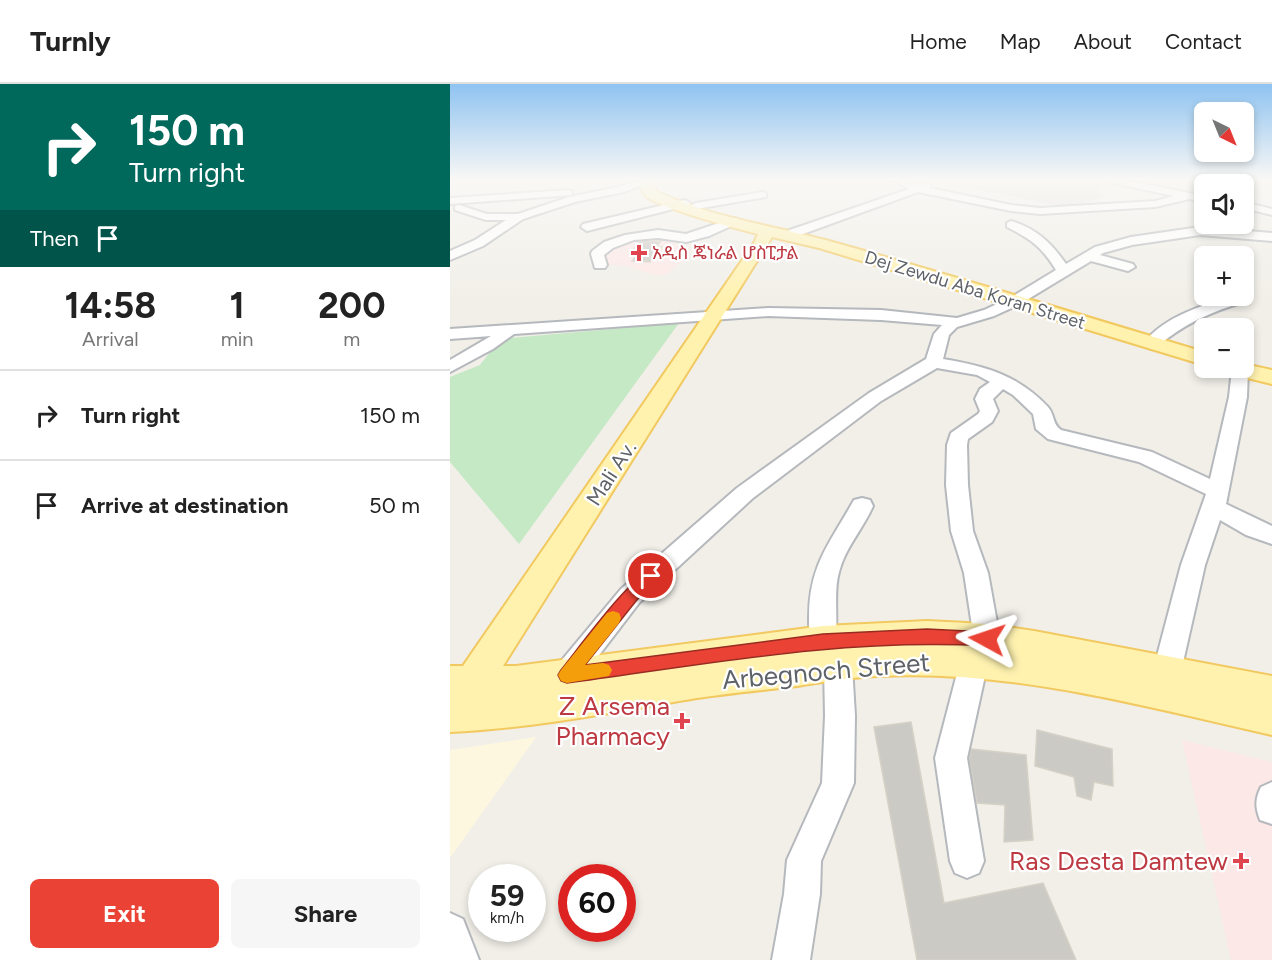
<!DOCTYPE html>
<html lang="en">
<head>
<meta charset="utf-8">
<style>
  :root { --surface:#fff; --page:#f6f6f6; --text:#222; --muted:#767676; --line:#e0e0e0; --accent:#ea4335 }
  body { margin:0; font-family:Figtree,"Noto Sans Ethiopic",sans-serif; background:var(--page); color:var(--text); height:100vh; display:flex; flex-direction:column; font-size:22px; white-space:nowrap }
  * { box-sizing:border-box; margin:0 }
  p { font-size:20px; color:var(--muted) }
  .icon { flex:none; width:33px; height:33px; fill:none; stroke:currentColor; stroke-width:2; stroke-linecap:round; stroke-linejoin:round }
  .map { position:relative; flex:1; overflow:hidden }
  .panel { display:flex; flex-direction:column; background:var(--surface); width:450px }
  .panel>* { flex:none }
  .hud { background:#00695c; color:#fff; overflow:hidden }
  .needle { width:39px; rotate:137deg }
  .buttons { position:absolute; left:744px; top:18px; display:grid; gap:12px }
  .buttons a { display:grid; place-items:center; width:60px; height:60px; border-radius:9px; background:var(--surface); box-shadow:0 3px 9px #0003; font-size:30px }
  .speed { position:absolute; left:18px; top:780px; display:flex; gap:12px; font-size:30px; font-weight:700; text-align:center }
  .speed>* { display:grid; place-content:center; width:78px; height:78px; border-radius:50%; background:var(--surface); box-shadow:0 3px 9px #0003; line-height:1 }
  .speed small { font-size:15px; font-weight:400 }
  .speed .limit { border:9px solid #d22; background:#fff; color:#111 }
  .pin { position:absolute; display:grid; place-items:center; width:51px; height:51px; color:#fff; margin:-26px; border:3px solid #fff; border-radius:50%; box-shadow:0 2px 6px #0007 }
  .me { position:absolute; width:66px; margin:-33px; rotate:275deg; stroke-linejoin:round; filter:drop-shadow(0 0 4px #0008) }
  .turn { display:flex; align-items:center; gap:21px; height:126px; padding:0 30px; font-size:27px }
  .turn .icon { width:78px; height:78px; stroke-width:2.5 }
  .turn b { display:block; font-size:42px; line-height:51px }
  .then { display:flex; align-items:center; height:57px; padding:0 30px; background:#0003; gap:12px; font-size:22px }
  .eta { display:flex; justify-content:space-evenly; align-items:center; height:102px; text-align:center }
  .eta b { font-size:36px; font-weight:700; line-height:42px }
  .primary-button { display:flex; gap:12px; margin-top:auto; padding:12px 30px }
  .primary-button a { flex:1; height:69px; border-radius:9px; background:var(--accent); color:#fff; font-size:24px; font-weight:700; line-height:69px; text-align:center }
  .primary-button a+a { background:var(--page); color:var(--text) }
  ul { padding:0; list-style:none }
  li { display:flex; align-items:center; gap:18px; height:90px; padding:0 30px; border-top:2px solid var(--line) }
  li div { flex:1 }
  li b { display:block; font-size:22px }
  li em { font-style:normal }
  header { display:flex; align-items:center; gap:36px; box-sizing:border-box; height:84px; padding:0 30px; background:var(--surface); border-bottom:2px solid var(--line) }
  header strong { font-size:28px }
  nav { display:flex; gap:33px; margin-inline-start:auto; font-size:21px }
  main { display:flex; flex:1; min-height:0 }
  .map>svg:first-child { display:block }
  .commercial { fill:#fef7e0 }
  .education { fill:#e1ded6 }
  .medical { fill:#fce8e6 }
  .green { fill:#c5e8c5 }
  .building { fill:#cccac5; stroke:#d6d1c6; stroke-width:1.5 }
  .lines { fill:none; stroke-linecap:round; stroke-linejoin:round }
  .minor-casing { stroke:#b5b8bc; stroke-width:4 }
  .major-casing { stroke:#f2c960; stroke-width:4 }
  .minor { fill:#fff; fill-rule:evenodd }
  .major { fill:#fff2af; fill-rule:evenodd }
  .route { fill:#ea4335; stroke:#982c22; stroke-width:1.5 }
  .slow { fill:#f59e0b }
  .health-dot { fill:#e0444e; stroke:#fff; stroke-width:2 }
  .labels { text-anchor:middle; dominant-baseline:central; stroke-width:4.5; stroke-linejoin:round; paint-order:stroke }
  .far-health-label { font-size:18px; fill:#be3a42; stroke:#fff; text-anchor:start }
  .far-street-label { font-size:18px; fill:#5f6368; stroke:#fff }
  .street-label { font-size:21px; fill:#5f6368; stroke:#fff }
  .near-street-label { font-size:26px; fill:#5f6368; stroke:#fff }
  .near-health-label { font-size:26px; fill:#be3a42; stroke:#fff; text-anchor:end }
</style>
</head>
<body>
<header>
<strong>Turnly</strong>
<nav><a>Home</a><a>Map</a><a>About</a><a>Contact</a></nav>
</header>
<main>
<section class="panel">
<div class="hud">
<div class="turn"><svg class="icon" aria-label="right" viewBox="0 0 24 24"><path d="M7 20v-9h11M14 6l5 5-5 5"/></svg><div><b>150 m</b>Turn right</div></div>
<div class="then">Then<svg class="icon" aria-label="arrive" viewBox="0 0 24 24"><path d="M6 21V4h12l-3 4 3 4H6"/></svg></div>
</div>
<div class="eta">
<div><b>14:58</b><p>Arrival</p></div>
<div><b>1</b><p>min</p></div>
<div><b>200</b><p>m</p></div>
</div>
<ul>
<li><svg class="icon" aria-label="right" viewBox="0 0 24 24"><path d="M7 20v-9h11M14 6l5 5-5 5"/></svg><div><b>Turn right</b></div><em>150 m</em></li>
<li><svg class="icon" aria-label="arrive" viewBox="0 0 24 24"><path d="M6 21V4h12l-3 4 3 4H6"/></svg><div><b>Arrive at destination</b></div><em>50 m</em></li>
</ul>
<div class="primary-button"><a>Exit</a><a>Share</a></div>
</section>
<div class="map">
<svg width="822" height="876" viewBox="0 0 822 876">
  <rect width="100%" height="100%" fill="#f1efe8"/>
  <!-- commercial -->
  <polygon class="commercial" points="86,653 0,774 0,666"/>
  <!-- education -->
  <polygon class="education" points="533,95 599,95 618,99 625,95 645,95 661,99 644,106 655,112 633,120 612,123 517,103"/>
  <!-- medical -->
  <g class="medical">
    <polygon points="208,150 235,166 222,173 234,176 214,192 200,190 178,182 154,180 153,164"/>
    <polygon points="732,656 822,678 822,876 781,876"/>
  </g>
  <!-- green -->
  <polygon class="green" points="229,239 69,460 0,378 0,293 30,281 50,255"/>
  <!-- building -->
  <g class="building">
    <polygon points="211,157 206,163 212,163 200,178 182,177 190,167 182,167 190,158"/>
    <polygon points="461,638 494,819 593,799 626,876 467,876 424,643"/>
    <polygon points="587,646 662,665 663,702 644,698 641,716 627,712 624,693 585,682"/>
    <polygon points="521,665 576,671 583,756 554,758 555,721 527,719 519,674"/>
  </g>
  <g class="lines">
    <defs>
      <g id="minor">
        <polygon points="194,95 202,97 174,108 125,118 73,135 33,162 0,176 0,167 25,156 56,136 36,136 5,126 5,122 9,121 37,130 68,130 119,113 168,103"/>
        <polygon points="442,95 454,95 468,101 480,100 480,104 561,121 590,124 705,117 724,112 658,98 653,95 671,95 754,112 754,118 739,115 705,123 590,130 561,127 468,108 342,154 338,155 332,151 334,148 459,105"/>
        <polygon points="118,106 122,107 122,111 0,120 0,114"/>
        <polygon points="312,108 316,109 316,113 246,125 240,122 246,119"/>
        <polygon points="235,116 240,119 239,121 137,147 131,143 133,140"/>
        <polygon points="794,118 822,125 822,131 794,124"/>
        <polygon points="284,134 288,135 288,139 259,152 236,158 208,154 184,156 163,164 154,171 157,181 155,184 145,184 141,170 142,167 154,158 175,151 208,146 236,150"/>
        <path d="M561,137C586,144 602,160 616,180L645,163L681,153L750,143L822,149V157L750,151L682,161L653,169L650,171L683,180L685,183L678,187L641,177L570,220L544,232L507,243L499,251L493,275C535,282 568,291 598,323C605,331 602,340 611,346L702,368L760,395L779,313L782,285L796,281L798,285L797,313L776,420L822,442V460L796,451L770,436L755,481L731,587L727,596L717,600L707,596L703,587L731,481L756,410L689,378L598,355L586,345L583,330L563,311L553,305L543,315L548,327L542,338L518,355L517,361L518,401L523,447L538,489L550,555L546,563L537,567L528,563L524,555L514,489L501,447L496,401L497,361L501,349L528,330L530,327L525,315L530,305L540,298L527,291L487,284L431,317L303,414L189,519L127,600L117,604L107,600L103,591L107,582L171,505L287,404L419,309L476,275L484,250L492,241L431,236L318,232L64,250L43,265L0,288V276L41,252L0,255V245L318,224L431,226L507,234L534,226L560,214L606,186C592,163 581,155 557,143V139Z"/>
        <path d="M787,212H795L797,215L795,218C762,227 733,240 707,263L701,265L693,260C714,232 755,220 787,212Z"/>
        <path d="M412,414L420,416L423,422C413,445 395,464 389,488C382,512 391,546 382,565L373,569L364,565C359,555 359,545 359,533C359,481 380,459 404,416Z"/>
        <polygon points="524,566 534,569 538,578 517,674 534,777 529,789 517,794 505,789 500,777 485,674 510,578 514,569"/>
        <polygon points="388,569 398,572 402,581 405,632 404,699 371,777 370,810 360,876 322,876 334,810 337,776 372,699 375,632 374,581 378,572"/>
        <path d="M822,698V740L810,736C805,723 805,715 811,703Z"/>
        <polygon points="0,829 13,835 29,876 0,876"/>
      </g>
      <g id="major">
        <path d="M192,95H204L206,107C261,134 322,141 379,157C505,192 630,231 754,268V281L369,164L322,153L53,582H66L373,542L477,537L537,540L584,547L822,592V651C694,622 561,585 428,592C400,593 374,598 347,602C314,606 280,609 247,614C165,628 84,644 0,648V582H13L304,159L308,150C288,145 209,124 196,112C191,108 191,102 192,95Z"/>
        <polygon points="794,280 822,286 822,300 777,289 774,284 794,284"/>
      </g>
    </defs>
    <!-- minor casing -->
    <use href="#minor" class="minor-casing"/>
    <!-- major casing -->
    <use href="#major" class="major-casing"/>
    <!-- minor -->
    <use href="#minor" class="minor"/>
    <!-- major -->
    <use href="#major" class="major"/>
  </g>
  <!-- sky -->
  <linearGradient id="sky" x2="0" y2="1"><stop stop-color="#8fc3f1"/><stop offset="0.44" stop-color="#f9f8f5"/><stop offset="1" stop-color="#f9f8f5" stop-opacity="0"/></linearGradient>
  <rect width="822" height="217" fill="url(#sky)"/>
  <!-- route -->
  <path class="route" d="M201,486L206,488L208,492L206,496L186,517L135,581L373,550L477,545L537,548L542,550L545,555L542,560L537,562C394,554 258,580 117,599L111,597L108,591L111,586C128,565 180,493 201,486Z"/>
  <!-- slow -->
  <polygon class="slow" points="163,527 169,529 171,534 169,539 135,581 153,579 159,581 162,586 159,592 117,599 111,597 108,591 111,586 157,529"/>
  <!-- markers -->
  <g class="health-dot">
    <path d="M186 160h6v6h6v6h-6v6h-6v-6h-6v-6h6z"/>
    <path d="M229 628h6v6h6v6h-6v6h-6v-6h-6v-6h6z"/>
    <path d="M788 768h6v6h6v6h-6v6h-6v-6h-6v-6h6z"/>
  </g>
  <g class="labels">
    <!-- far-health labels -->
    <g class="far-health-label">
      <text x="202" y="169">አዲስ ጄነራል ሆስፒታል</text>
    </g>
    <!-- far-street labels -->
    <g class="far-street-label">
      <text transform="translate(525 206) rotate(17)">Dej Zewdu Aba Koran Street</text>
    </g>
    <!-- street labels -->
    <g class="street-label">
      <text transform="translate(161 389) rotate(-57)">Mali Av.</text>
    </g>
    <!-- near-street labels -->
    <g class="near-street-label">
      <text transform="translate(376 587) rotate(-5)">Arbegnoch Street</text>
    </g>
    <!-- near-health labels -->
    <g class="near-health-label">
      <text x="220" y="622">Z Arsema<tspan x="220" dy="30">Pharmacy</tspan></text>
      <text x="778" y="777">Ras Desta Damtew</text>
    </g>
  </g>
</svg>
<div class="buttons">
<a><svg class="needle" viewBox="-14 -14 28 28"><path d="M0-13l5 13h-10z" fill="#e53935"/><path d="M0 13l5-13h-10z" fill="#767676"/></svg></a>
<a><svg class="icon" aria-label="sound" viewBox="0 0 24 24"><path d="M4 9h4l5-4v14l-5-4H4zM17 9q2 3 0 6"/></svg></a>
<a>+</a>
<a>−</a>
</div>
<div class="speed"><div>59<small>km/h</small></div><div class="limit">60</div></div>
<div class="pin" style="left:201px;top:492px;background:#d93025"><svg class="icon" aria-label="arrive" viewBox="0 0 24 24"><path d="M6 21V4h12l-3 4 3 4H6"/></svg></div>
<svg class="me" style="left:537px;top:555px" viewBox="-20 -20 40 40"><path d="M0-17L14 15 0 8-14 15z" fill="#ea4335" stroke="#fff" stroke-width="4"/></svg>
</div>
</main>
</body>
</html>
